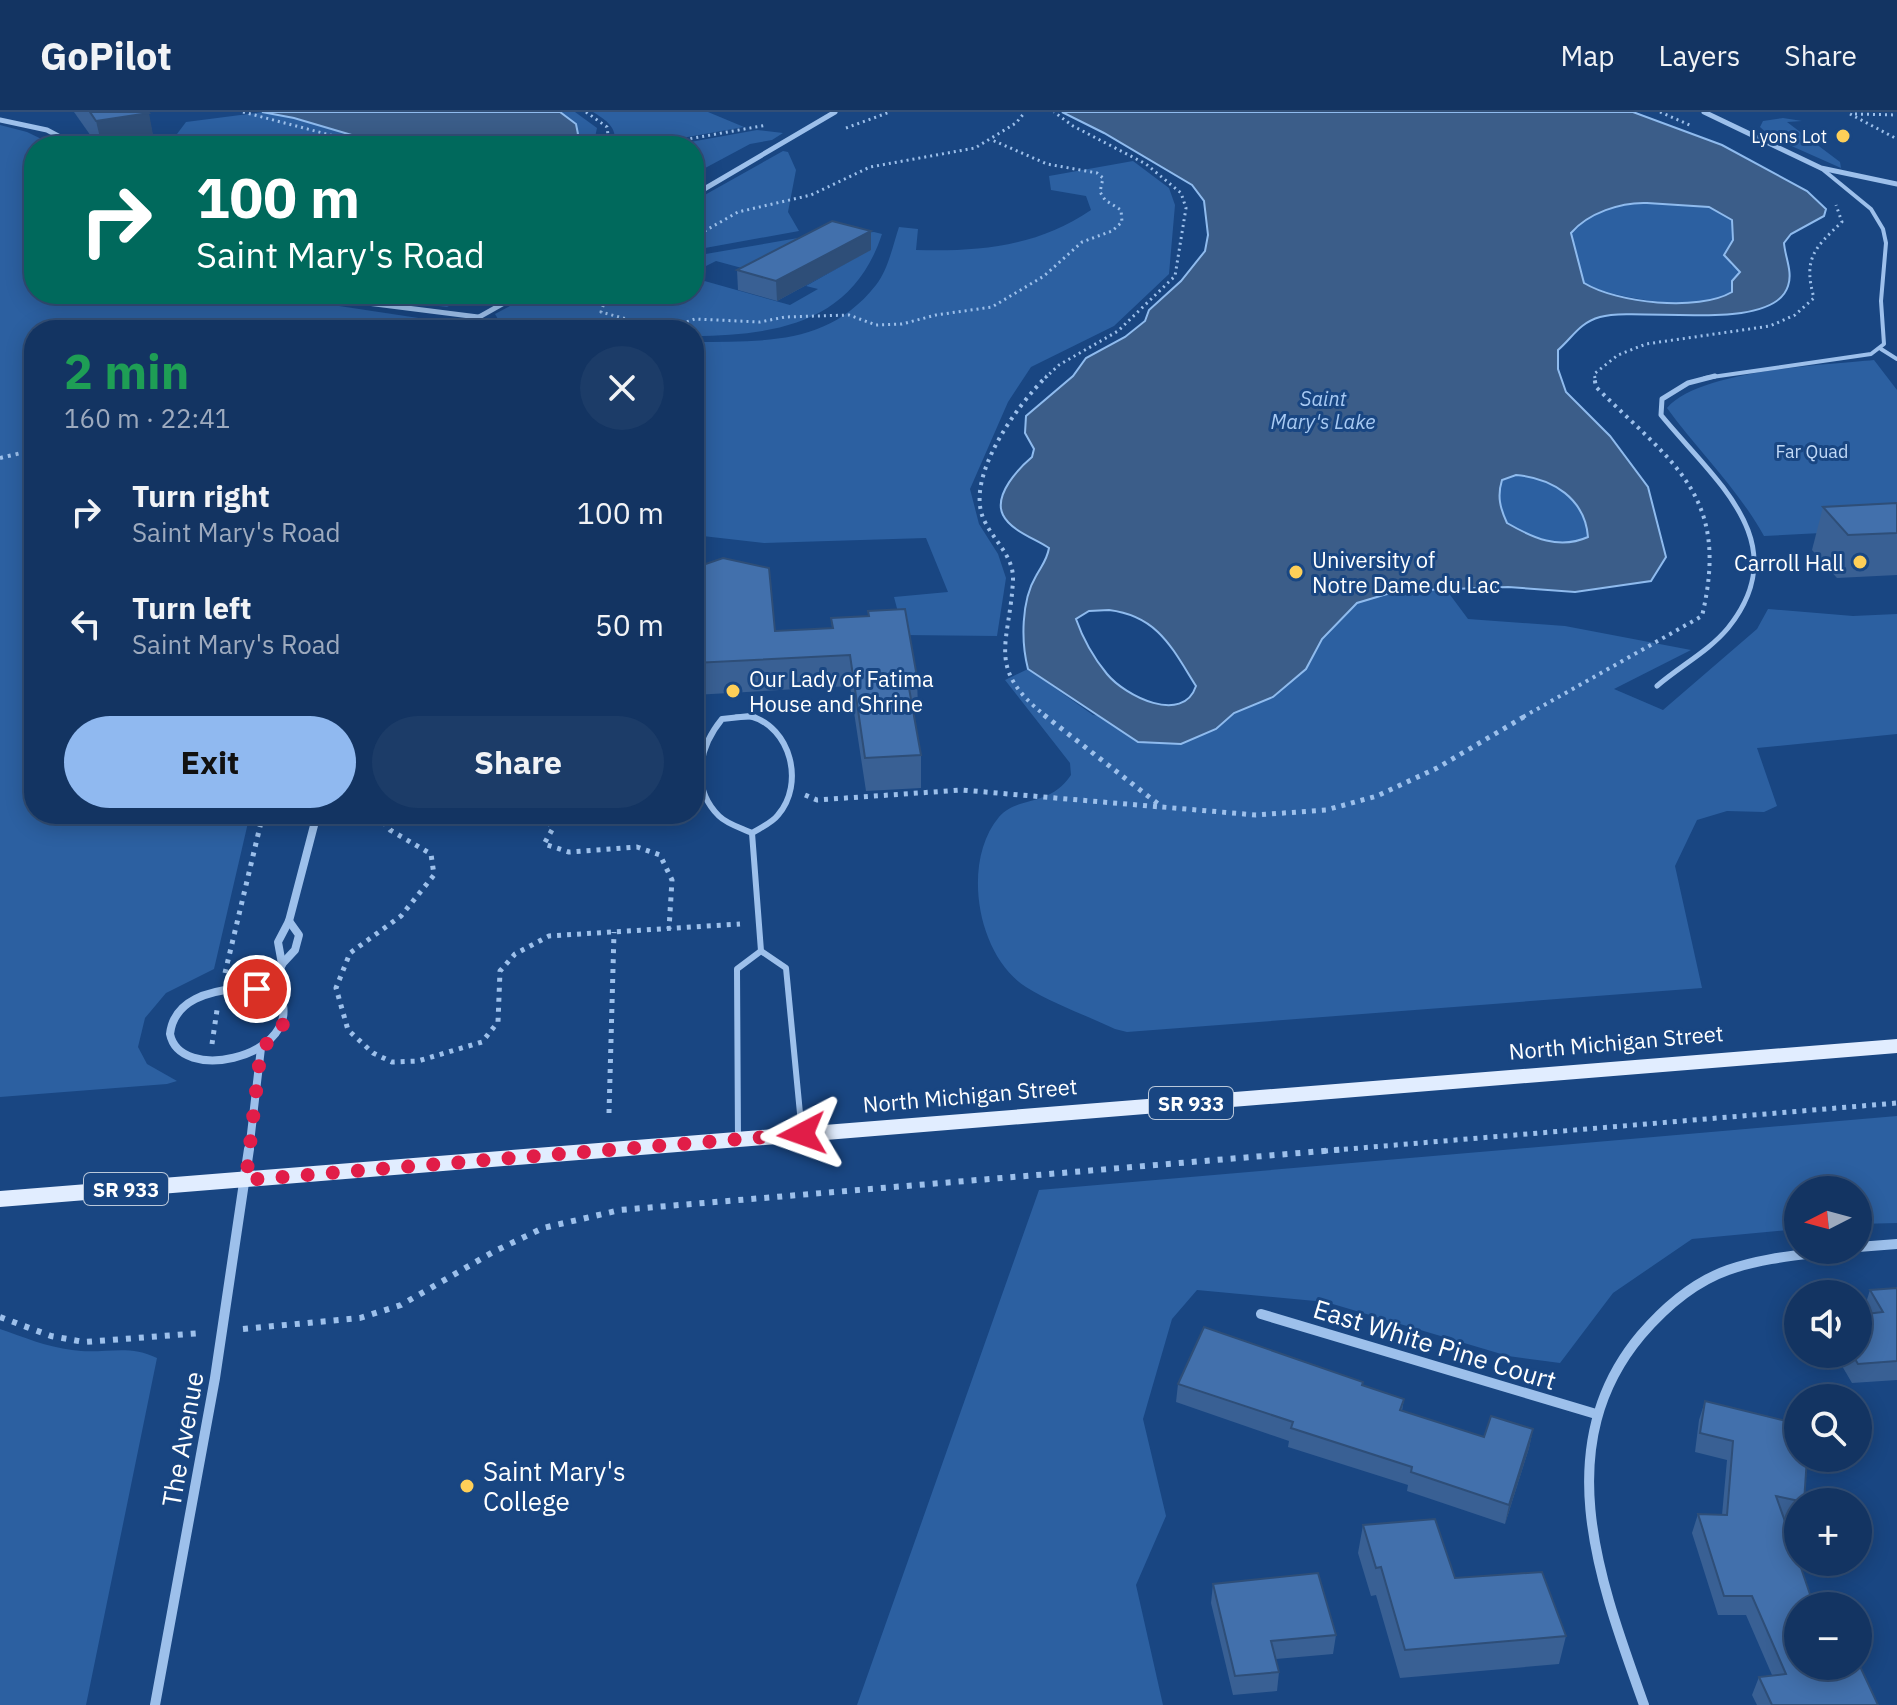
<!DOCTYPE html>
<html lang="en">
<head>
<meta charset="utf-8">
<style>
  :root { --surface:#133462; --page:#1c3c68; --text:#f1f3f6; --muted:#9daabe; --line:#324f77; --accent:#90b9f0 }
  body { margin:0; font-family:"IBM Plex Sans",sans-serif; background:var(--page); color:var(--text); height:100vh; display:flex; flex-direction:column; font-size:30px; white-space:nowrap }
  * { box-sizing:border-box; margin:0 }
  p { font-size:26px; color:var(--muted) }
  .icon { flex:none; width:44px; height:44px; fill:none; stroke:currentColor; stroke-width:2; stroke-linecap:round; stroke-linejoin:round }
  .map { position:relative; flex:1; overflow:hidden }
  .details { position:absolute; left:24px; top:208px; width:680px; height:504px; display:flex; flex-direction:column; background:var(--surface); border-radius:32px; box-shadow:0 4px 20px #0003,0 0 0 2px var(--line) }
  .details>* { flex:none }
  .banner { position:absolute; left:24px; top:24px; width:680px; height:168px; border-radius:32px; box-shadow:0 4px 20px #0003,0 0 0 2px var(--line); background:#00695c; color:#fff; overflow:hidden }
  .needle { width:52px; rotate:264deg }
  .controls { position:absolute; left:1784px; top:1064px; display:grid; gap:16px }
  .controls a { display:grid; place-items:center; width:88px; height:88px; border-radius:50%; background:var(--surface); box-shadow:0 4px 20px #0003,0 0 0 2px var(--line); font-size:40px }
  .pin { position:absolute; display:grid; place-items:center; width:68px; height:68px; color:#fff; margin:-34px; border:4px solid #fff; border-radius:50%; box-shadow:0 2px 8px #0007 }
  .me { position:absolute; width:88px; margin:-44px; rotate:266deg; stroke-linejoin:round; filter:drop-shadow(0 0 6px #0008) }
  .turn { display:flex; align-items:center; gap:28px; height:168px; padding:0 40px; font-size:36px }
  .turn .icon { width:104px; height:104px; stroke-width:2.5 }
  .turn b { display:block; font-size:56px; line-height:68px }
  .round { display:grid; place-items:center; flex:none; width:84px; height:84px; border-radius:42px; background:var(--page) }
  .head { display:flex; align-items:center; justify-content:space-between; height:136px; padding:0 40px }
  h1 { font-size:48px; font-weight:700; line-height:60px; color:#1e9e55 }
  .button { display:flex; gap:16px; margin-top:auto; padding:16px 40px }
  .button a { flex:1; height:92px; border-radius:48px; background:var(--accent); color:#111; font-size:32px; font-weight:700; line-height:92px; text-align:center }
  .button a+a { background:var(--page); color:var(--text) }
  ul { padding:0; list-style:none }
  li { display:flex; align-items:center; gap:24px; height:112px; padding:0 40px }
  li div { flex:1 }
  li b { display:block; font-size:30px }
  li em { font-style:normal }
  header { display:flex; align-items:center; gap:48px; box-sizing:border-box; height:112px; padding:0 40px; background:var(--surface); border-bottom:2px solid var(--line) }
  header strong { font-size:38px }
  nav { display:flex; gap:44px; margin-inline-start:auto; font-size:28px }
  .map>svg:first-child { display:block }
  .green { fill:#2c60a1 }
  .water { fill:#3b5d89; stroke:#8fbbee; stroke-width:2; fill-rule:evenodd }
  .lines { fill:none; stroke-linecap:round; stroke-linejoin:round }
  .path-far3 { stroke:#9dc0eb; stroke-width:3; stroke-dasharray:2 4; stroke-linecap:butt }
  .path-far2 { stroke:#9dc0eb; stroke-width:4; stroke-dasharray:3 5; stroke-linecap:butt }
  .path-far1 { stroke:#9dc0eb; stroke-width:5; stroke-dasharray:4 6; stroke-linecap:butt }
  .path { stroke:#9dc0eb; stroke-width:6; stroke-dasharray:5 8; stroke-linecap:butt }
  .service-far2 { stroke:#9dc0eb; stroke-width:4 }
  .service-far1 { stroke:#9dc0eb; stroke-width:5 }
  .service { stroke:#9dc0eb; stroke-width:6 }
  .minor-far2 { stroke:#9dc0eb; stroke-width:5 }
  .minor-far1 { stroke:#9dc0eb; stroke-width:8 }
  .minor { stroke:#9dc0eb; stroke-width:10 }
  .primary { fill:#e1edff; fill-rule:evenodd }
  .wall { fill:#396094 }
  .shaded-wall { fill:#2e4e78 }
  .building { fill:#4270ac; stroke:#2e4e78; stroke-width:2 }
  .route { stroke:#e11d48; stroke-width:14; stroke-dasharray:0 25.2 }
  .poi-dot { fill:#fecf58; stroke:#194682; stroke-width:3 }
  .labels { text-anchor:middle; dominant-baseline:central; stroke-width:6; stroke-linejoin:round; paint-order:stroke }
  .far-poi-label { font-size:18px; fill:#fff; stroke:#194682; text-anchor:end }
  .far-park-label { font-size:18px; fill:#c2daf8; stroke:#194682 }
  .far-water-label { font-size:20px; font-style:italic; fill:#a8caf3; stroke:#194682 }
  .shield { fill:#194682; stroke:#bac8da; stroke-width:2 }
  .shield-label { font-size:20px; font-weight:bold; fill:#fff }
  .poi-label { font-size:22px; fill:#fff; stroke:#194682; text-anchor:start }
  .street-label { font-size:22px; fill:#fff; stroke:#194682 }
  .near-street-label { font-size:26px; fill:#fff; stroke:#194682 }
  .near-poi-label { font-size:26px; fill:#fff; stroke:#194682; text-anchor:start }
</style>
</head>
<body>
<header>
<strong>GoPilot</strong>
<nav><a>Map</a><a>Layers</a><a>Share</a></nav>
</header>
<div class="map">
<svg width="1897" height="1593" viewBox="0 0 1897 1593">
  <rect width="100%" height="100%" fill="#194682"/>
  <!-- green -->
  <g class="green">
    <polygon points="263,0 294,6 389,34 173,34 179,33 174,26 186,10"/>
    <polygon points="560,0 575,0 597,16 594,30 589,34 565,34 578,22 576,12"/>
    <path d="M593,0H708L744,15L637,34H608L615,27C615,13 604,7 593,0Z"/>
    <polygon points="1783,6 1802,9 1787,10 1840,50 1841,56 1771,25 1760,15 1763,9"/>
    <polygon points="0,13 27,20 56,34 34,34 34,182 260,182 425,207 405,218 34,218 34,702 250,702 214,857 166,881 145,906 138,935 147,952 177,969 167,972 0,985"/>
    <polygon points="757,18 783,21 772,28 750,32 694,62 694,34 668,34"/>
    <polygon points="783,39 788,40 796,58 788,100 799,119 694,138 694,89"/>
    <path d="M1133,49L1169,76L1175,93L1169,162L1114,214L1031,255L1008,290L970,377L979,412L998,442L1006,466L997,524L904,523L894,485L948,480L926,426L764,431L694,423V230C764,229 828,234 876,173C888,158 893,133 899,115L918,117L916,138C979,140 1039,134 1091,98L1086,84L1051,78L1049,64Z"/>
    <path d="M1647,91L1709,95L1732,108C1736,124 1728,136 1731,153L1740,159C1735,166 1735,177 1729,181C1706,202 1609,186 1584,171L1571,121C1588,101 1621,90 1647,91Z"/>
    <path d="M874,120L882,122C853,211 777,223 694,224V218H577L498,207L495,202L532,182H694V166L790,193L818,177L806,174L870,138L768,163L716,149L694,160V144L798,126Z"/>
    <polygon points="335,182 471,182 447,195"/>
    <path d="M1874,248L1897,278V417L1764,424C1738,377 1699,340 1667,296C1699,258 1824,253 1874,248Z"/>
    <path d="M1516,363C1554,366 1584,387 1588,425C1559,438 1533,426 1507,411C1500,396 1497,384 1502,368Z"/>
    <path d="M1445,476L1468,507L1565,514L1691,538L1614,577L1663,598L1757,517L1768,497L1853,504L1897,502V622L1757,636L1777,694L1764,700L1727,699L1697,708L1675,754L1702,876L1127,920L1115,917C1086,903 1053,892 1026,875C977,844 961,750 999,705C1018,683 1049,696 1071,663L1070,651L1005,568L1028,557L1093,603L1216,617L1234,601L1273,585L1306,557L1322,527L1357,491L1397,479Z"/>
    <polygon points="1897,1004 1897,1111 1858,1112 1858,1078 1798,1078 1798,1117 1692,1127 1613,1181 1560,1251 1508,1244 1326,1190 1197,1178 1172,1207 1143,1307 1166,1404 1136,1473 1163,1593 857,1593 1039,1078"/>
    <path d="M0,1217C23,1225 47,1235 72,1238C103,1243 127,1231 157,1246L86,1593H0Z"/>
  </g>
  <!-- water -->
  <g class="water">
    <polygon points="262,0 560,0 576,12 578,22 565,34 389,34 294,6"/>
    <path d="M1062,0H1633L1722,33L1807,79L1826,97L1824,104L1791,122L1784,131C1785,145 1793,160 1788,174C1773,222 1639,194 1600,205C1579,211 1573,225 1558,238V257L1566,280L1610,324L1648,375L1666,445L1651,469L1575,480L1508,475L1397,479L1357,491L1322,527L1306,557L1273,585L1234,601L1216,617L1181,632L1138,630L1028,557C1021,530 1021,489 1036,464C1042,453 1047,448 1049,436C1036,427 1011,419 1003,403C993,383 1019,356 1032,345L1034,337L1025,321L1026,304L1073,264L1086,246L1125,225L1145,209L1149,198L1181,169L1205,139L1208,123L1204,89L1192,73L1104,21ZM1647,91L1709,95L1732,108L1733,128L1724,143L1740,160L1732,169V180C1698,200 1617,191 1584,171L1571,121C1588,101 1621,90 1647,91ZM1516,363C1553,366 1585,387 1588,425C1559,438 1533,426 1507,411C1500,396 1497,384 1502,368ZM1109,498C1158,504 1172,536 1196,574C1183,613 1125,584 1107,562C1093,545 1083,527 1076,507L1089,499Z"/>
  </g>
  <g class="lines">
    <!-- path-far3 -->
    <g class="path-far3">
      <polyline points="243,0 372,34"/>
      <polyline points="586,0 607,15 608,23 599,34"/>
      <polyline points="1660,0 1692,14"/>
      <polyline points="1850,2 1897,27"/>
      <polyline points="1855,2 1897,3"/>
      <polyline points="846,16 890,0"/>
      <polyline points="649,34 767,13"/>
      <polyline points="694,125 738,100 811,83 870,55 975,36 1016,11 1025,0"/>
      <polyline points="617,182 604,191 601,200 652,214 671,215 695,207 760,210 785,205 849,203 876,213 902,212 936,203 992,195 1044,164 1082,130 1112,119 1122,110 1121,98 1105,88 1100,80 1103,66 1097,61 1047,52 992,28"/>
      <polyline points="1045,266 1059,253 1118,219 1175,164 1186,96 1181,81 1146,52 1073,14 1054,0"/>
      <path d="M1595,266L1594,262L1618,243L1646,232L1770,214L1795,203L1814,186C1803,147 1814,136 1842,110L1836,93"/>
    </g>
    <!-- path-far2 -->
    <g class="path-far2">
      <polyline points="0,346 34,338"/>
      <path d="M1047,605C984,556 1010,532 1013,468C1014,444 993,428 984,408C964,366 1017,293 1047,264"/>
      <path d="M1523,605L1702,504C1731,383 1673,352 1596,275L1594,264"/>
    </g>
    <!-- path-far1 -->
    <g class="path-far1">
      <polyline points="1044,603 1162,695 1256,703 1326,698 1377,684 1437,656 1527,603"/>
      <polyline points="805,683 817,688 962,678 1161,695"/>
      <polyline points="385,702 381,707 390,718 431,742 434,763 401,804 350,841 336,876 348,918 373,941 392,950 418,949 482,930 498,910 500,859 515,842 549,824 740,812"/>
      <polyline points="542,702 553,716 544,732 569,740 637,735 660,743 672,768 669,817"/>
      <polyline points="225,861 263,702"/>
      <polyline points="212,932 217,898"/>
      <polyline points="609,1001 614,820"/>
      <polyline points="1324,1039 1897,991"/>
    </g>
    <!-- path -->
    <g class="path">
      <polyline points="0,1205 51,1224 84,1230 201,1221"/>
      <polyline points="243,1217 360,1206 401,1193 493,1140 543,1116 620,1098 1347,1037"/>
    </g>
    <!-- service-far2 -->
    <g class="service-far2">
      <polyline points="1881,237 1897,247"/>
      <polyline points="1705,266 1871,242 1884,232 1881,189 1886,131 1883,117 1871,97 1821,56"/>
    </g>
    <!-- service-far1 -->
    <g class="service-far1">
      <path d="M1657,574C1680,554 1709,539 1728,516C1797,430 1714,368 1661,303L1662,287L1688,271L1715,264"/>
      <polyline points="736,605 755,605"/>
    </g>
    <!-- service -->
    <g class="service">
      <path d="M750,604C791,615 805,672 778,703C772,711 760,716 752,721C741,716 727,712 719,704C690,675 699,635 722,607Z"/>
      <polyline points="752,721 761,839 786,856 802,1022"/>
      <polyline points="738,1027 737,857 761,839"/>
    </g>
    <!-- minor-far2 -->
    <g class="minor-far2">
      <polyline points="1704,0 1821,56 1897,72"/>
      <polyline points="0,8 47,18 77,34"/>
      <polyline points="694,83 835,0"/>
      <polyline points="296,182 478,205"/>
      <polyline points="456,218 520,182"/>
    </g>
    <!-- minor-far1 -->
    <g class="minor-far1">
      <polyline points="282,852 278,830 289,809 317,702"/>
      <path d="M240,876L268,882L283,893C292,946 180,971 170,922C174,887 210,879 240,876Z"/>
      <polyline points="272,883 282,852 295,838 299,823 289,809"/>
      <polyline points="249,1039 261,936"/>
    </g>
    <!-- minor -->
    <g class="minor">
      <polyline points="1858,1135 1897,1132"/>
      <polyline points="1261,1202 1596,1302"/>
      <polyline points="155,1593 215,1266 249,1037"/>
      <path d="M1644,1593C1601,1472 1547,1335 1641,1223C1665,1195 1694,1170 1728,1158C1762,1146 1800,1143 1836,1138"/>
    </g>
    <!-- primary -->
    <polygon class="primary" points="1897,927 1897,941 0,1095 0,1079"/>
  </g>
  <!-- wall -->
  <g class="wall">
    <polygon points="74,0 148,0 155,34 98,34"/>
    <polygon points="871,138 777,189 738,178 737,158"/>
    <polygon points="1897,391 1897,463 1837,466 1812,438 1823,395"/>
    <polygon points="694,456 775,519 832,516 831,506 868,504 868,499 917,565 918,597 913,597 921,643 921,676 866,679 850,574 694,583"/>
    <polygon points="1897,1176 1897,1268 1852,1271 1835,1242 1858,1242 1867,1202 1864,1197 1870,1178"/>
    <polygon points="1178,1272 1362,1274 1404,1287 1402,1299 1484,1325 1533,1317 1529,1336 1505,1412 1407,1379 1408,1373 1288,1335 1289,1329 1176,1290"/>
    <polygon points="1705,1289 1804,1390 1798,1390 1798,1410 1784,1406 1798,1494 1878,1593 1757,1593 1752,1583 1759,1565 1772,1563 1746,1503 1718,1503 1692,1421 1698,1402 1722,1403 1727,1348 1695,1340 1699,1308"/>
    <polygon points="1363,1413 1455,1466 1566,1524 1559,1552 1400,1566 1376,1483 1371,1484 1358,1441"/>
    <polygon points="1213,1472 1336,1523 1333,1542 1276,1547 1279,1560 1277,1579 1233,1583 1211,1491"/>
  </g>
  <!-- shaded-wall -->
  <g class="shaded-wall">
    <polygon points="149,1 155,34 102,34 96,9"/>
    <polygon points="871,119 871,138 777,189 776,169"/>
    <polygon points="1533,1317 1529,1336 1505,1412 1509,1393"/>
  </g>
  <!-- building -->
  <g class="building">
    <polygon points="90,0 148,0 149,1 96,9"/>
    <polygon points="832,109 871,119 776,169 737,158"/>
    <polygon points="1897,391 1897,421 1848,423 1823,395"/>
    <polygon points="723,446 769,456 775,519 833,516 831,506 869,504 868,499 905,497 917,565 907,565 921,643 865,646 850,543 694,551 694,456"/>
    <polygon points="1897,1176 1897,1249 1858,1252 1852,1242 1858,1242 1858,1203 1883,1200 1870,1178"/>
    <polygon points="1204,1215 1363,1270 1362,1273 1404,1287 1400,1298 1484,1325 1491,1304 1533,1317 1509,1393 1411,1360 1412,1355 1291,1316 1293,1310 1178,1272"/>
    <polygon points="1705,1289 1798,1312 1798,1346 1807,1346 1804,1390 1776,1384 1798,1446 1798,1450 1799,1450 1814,1494 1798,1494 1798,1554 1858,1554 1858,1550 1878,1593 1772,1593 1759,1565 1786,1562 1752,1484 1724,1484 1698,1402 1727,1403 1733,1329 1700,1321"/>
    <polygon points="1435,1407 1455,1466 1542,1460 1566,1524 1405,1538 1381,1455 1376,1456 1363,1413"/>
    <polygon points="1318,1461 1336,1523 1271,1529 1279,1560 1235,1564 1213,1472"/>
  </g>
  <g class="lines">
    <!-- route -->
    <path class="route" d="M257,877C297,892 290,915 261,936L246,1068L802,1022"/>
  </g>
  <!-- markers -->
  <g class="poi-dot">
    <circle cx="1843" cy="24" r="8"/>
    <circle cx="1860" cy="450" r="8"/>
    <circle cx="1296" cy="460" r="8"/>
    <circle cx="733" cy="579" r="8"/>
    <circle cx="467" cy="1374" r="8"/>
  </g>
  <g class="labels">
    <!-- far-poi labels -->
    <g class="far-poi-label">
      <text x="1827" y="24">Lyons Lot</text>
    </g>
    <!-- far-park labels -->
    <g class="far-park-label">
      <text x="1812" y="339">Far Quad</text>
    </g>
    <!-- far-water labels -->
    <g class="far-water-label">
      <text x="1323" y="286">Saint<tspan x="1323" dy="23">Mary's Lake</tspan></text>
    </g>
    <!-- shield labels -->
    <g class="shield">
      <rect x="1149" y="975" width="84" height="32" rx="6"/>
      <rect x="84" y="1061" width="84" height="32" rx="6"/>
    </g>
    <g class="shield-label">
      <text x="1191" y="991">SR 933</text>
      <text x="126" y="1077">SR 933</text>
    </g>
    <!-- poi labels -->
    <g class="poi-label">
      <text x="1312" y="447">University of<tspan x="1312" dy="25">Notre Dame du Lac</tspan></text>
      <text x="1844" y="450" text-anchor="end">Carroll Hall</text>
      <text x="749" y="566">Our Lady of Fatima<tspan x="749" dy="25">House and Shrine</tspan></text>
    </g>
    <!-- street labels -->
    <g class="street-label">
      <text transform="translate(1616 930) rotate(-5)">North Michigan Street</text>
      <text transform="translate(970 983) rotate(-5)">North Michigan Street</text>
    </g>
    <!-- near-street labels -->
    <g class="near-street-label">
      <text transform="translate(1435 1232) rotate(17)">East White Pine Court</text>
      <text transform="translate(182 1327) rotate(-80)">The Avenue</text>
    </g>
    <!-- near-poi labels -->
    <g class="near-poi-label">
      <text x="483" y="1359">Saint Mary's<tspan x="483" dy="30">College</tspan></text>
    </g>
  </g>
</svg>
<div class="controls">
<a><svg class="needle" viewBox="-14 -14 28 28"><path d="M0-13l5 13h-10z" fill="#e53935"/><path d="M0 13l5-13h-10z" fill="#9daabe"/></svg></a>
<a><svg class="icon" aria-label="sound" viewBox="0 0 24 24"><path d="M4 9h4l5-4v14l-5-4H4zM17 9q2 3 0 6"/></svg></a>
<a><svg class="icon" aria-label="search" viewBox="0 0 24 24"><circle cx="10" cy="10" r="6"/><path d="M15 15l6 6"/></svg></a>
<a>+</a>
<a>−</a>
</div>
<div class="pin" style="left:257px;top:877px;background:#d93025"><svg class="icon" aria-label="arrive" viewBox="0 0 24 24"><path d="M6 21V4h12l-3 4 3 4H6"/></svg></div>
<svg class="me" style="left:802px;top:1022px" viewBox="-20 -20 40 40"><path d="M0-17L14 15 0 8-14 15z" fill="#e11d48" stroke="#fff" stroke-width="4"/></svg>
<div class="banner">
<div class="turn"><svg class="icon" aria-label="right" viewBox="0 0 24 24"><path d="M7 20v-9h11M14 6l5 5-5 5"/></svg><div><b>100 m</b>Saint Mary's Road</div></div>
</div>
<section class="details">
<div class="head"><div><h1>2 min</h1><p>160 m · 22:41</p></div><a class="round"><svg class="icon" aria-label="close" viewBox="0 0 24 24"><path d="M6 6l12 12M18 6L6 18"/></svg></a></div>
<ul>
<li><svg class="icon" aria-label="right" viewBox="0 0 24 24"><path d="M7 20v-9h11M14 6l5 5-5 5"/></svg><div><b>Turn right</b><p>Saint Mary's Road</p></div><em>100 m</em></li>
<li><svg class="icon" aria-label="left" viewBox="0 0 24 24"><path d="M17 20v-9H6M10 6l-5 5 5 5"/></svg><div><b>Turn left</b><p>Saint Mary's Road</p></div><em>50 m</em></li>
</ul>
<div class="button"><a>Exit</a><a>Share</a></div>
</section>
</div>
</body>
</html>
